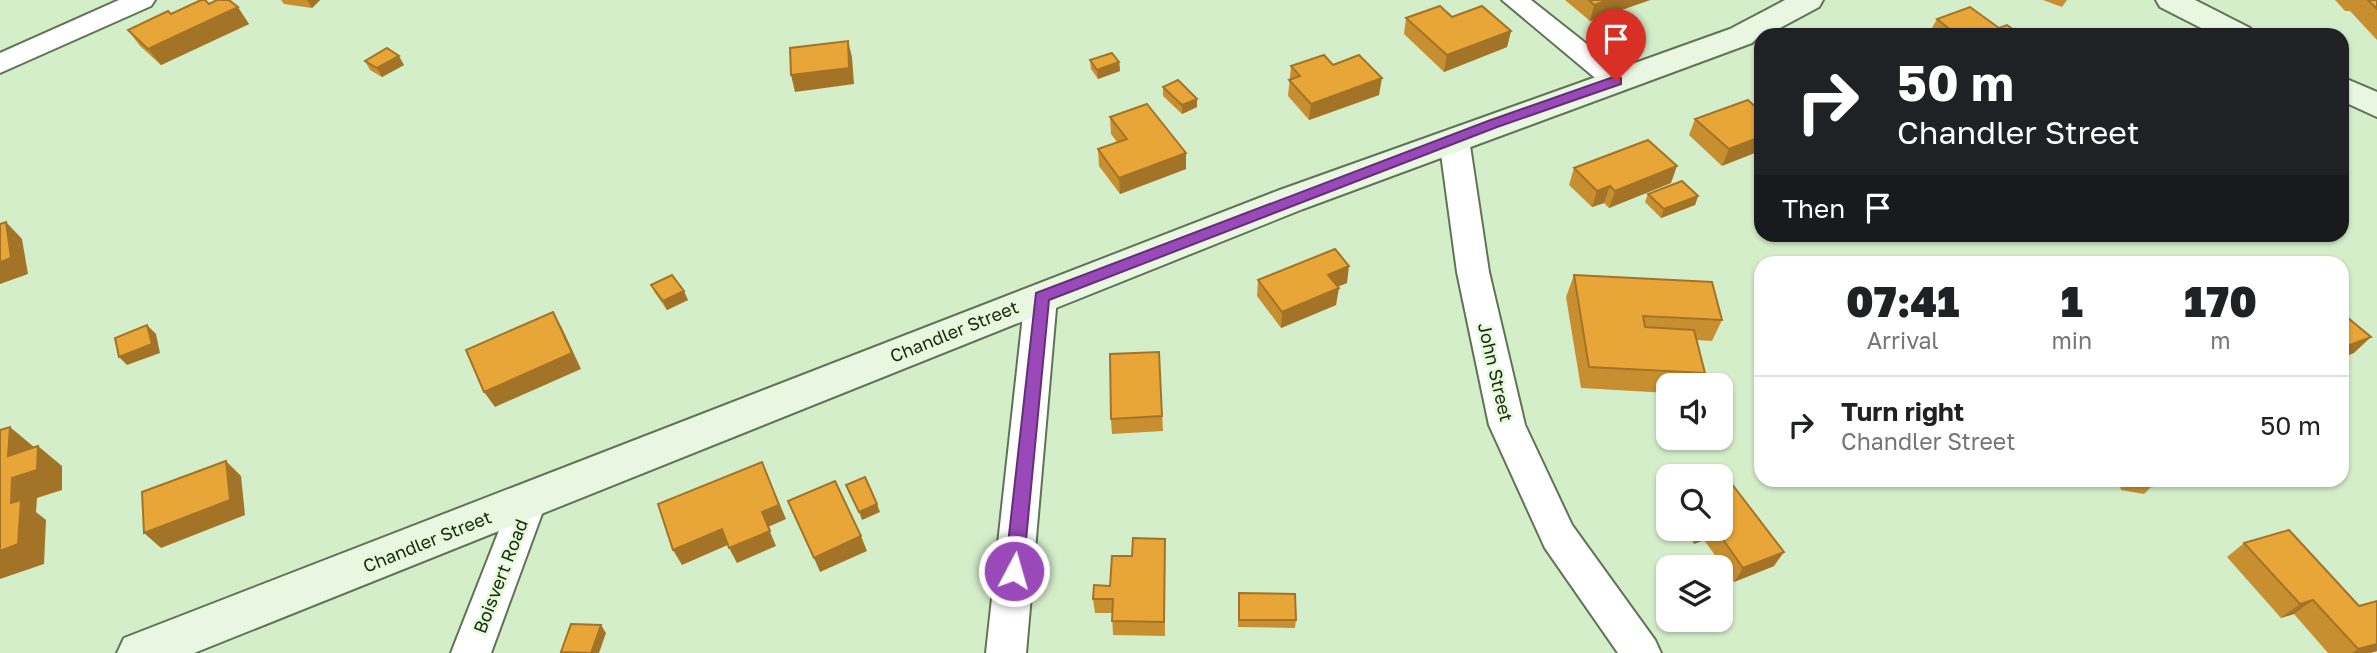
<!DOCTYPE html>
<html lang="en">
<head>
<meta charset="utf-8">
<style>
  :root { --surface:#fff; --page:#f2f2f2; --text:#202124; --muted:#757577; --line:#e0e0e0 }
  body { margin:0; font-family:"Golos Text",sans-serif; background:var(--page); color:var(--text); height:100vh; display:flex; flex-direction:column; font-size:26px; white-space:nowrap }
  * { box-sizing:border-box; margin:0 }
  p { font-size:23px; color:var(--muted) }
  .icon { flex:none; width:38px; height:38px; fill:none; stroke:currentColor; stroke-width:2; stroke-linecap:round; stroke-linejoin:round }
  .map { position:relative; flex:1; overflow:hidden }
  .details { position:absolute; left:1754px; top:256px; width:595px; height:231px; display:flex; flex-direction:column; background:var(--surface); border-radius:21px; box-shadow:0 2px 5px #0004 }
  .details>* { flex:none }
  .guide { position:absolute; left:1754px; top:28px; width:595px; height:214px; border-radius:21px; box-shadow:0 2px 5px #0004; background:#202124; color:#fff; overflow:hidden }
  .fabs { position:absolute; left:1656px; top:373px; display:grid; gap:14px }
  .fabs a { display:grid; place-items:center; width:77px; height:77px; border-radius:14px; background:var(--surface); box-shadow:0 2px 5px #0004; font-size:35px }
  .pin { position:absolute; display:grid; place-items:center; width:60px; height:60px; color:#fff; margin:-72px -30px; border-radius:50% 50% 50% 0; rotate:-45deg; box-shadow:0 0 7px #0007 }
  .pin .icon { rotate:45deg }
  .me { position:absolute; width:77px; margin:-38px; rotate:6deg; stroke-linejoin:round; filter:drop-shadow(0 0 5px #0008) }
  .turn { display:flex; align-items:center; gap:24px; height:147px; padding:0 28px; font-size:32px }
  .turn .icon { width:91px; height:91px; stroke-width:2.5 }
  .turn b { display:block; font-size:49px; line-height:60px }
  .then { display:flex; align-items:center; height:66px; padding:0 28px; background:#0003; gap:14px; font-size:26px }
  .eta { display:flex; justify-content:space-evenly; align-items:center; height:119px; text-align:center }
  .eta b { font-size:42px; font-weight:800; line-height:49px }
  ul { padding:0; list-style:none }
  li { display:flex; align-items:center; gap:21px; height:98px; padding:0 28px; border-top:2px solid var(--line) }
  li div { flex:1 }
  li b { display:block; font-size:26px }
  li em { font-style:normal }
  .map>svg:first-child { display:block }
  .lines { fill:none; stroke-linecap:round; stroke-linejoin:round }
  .street-casing { stroke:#5f7455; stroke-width:4 }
  .secondary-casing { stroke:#5f7455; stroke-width:4 }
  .street { fill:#fff; fill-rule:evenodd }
  .secondary { fill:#e9f7e2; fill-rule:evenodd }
  .wall { fill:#c88f30 }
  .shaded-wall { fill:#a37427 }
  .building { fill:#e9a638; stroke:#a37427; stroke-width:2 }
  .route { fill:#9a49b9; stroke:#642f78; stroke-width:2 }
  .labels { text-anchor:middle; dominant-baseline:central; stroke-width:5; stroke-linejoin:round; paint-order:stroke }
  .street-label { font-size:18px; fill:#1d2518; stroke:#e3fbd7 }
</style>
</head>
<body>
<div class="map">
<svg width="2377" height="653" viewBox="0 0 2377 653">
  <rect width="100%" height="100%" fill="#d5eeca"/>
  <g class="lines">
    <defs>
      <g id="street">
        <polygon points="119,0 155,0 151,6 0,73 0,53"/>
        <polygon points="1502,0 1531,0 1626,75 1630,81 1626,87 1616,90 1606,87"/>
        <polygon points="1454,129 1464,132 1469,139 1489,272 1525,425 1572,525 1655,640 1661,653 1618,653 1545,548 1489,425 1457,272 1439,139 1444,132"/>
        <polygon points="1041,285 1053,288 1057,297 1026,653 986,653 1025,297 1029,288"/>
        <polygon points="529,484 542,489 547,500 491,653 451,653 511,500 516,489"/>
      </g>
      <g id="secondary">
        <polygon points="1785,0 1823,0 1819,7 1767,35 1760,35 1752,43 1303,209 194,653 117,653 124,638 1277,191 1730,29"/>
        <polygon points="2156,0 2195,0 2250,28 2255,35 2215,35 2160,7"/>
        <polygon points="2342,77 2377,92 2377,117 2342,101"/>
      </g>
    </defs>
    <!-- street casing -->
    <use href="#street" class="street-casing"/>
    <!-- secondary casing -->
    <use href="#secondary" class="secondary-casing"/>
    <!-- street -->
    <use href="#street" class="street"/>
    <!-- secondary -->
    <use href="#secondary" class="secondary"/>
  </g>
  <!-- wall -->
  <g class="wall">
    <polygon points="281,0 320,0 312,8 284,4"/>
    <polygon points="1565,0 1650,0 1590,21"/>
    <polygon points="2043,0 2067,0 2062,7"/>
    <polygon points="2335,0 2377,0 2377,40 2350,11 2345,11"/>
    <polygon points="209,4 249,24 161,65 140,46 128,30 171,14"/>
    <polygon points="1452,17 1511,31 1507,47 1444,72 1404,34 1406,18"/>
    <polygon points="1937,19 1999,28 2021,35 1928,35"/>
    <polygon points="1090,60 1119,62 1120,71 1098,79 1091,69"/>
    <polygon points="365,61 404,65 382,77 370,70"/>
    <polygon points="1333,65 1379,95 1309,120 1288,96 1291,66"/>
    <polygon points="1163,87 1197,99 1197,107 1182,114 1163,96"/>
    <polygon points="1760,111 1722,166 1689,135 1695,119"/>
    <polygon points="1110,117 1186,169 1120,194 1099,166 1098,149 1117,142 1111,134"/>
    <polygon points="1574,168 1671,183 1609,208 1604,203 1592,207 1569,185"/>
    <polygon points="1648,194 1698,196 1695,205 1661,218 1645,202"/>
    <polygon points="1574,275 1722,320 1712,341 1697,340 1705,373 1699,385 1668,385 1668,393 1581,388 1566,297"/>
    <polygon points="1258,280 1347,283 1337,287 1336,305 1281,328 1257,296"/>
    <polygon points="651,285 688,300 667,310 655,293"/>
    <polygon points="1159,352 1163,431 1112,434 1111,419"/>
    <polygon points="2119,480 2151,480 2152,486 2144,494 2121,490"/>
    <polygon points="1668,486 1668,508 1661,499"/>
    <polygon points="1683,528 1720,528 1774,566 1734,582 1704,540 1694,544"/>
    <polygon points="1165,539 1165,636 1113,635 1112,613 1095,613 1093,599 1110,586 1132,556"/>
    <polygon points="2244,543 2359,606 2377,601 2377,651 2370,653 2328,653 2294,614 2281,618 2227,557"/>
    <polygon points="1239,593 1296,620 1295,628 1238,627"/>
  </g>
  <!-- shaded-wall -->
  <g class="shaded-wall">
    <polygon points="307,0 320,0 312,8"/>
    <polygon points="1608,0 1650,0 1590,21 1594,5"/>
    <polygon points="238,7 249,24 161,65 148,49"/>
    <polygon points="1511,31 1507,47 1444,72 1447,55"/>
    <polygon points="848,41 852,57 854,84 795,92 791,75"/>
    <polygon points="399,56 404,65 382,77 377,68"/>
    <polygon points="1119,62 1120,71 1098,79 1097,70"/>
    <polygon points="1382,78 1379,95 1309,120 1311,104"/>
    <polygon points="1197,99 1197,107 1182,114 1182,105"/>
    <polygon points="1760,137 1760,151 1722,166 1729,149"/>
    <polygon points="1186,153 1186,169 1120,194 1119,178"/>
    <polygon points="1677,166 1671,183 1609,208 1615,191"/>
    <polygon points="1610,186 1604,203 1592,207 1597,191"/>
    <polygon points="1698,196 1695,205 1661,218 1664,209"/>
    <polygon points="6,222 22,239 28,274 0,284 0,262"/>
    <polygon points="1349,266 1347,283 1326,291 1328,275"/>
    <polygon points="1339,288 1336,305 1281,328 1282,312"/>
    <polygon points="684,291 688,300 667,310 663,301"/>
    <polygon points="553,312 562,328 581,369 495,407 484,392"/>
    <polygon points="147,325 156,334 160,353 127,365 119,357"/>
    <polygon points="2371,337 2354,353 2342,358 2342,348"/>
    <polygon points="10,427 34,447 38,446 62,466 62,490 37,498 36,512 46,520 44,564 0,579 0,551 11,503 12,478 8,456"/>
    <polygon points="226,461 241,476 245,515 161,548 144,533"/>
    <polygon points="762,462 786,519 768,527 776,546 737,563 729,548 762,512"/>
    <polygon points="877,504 880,512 862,520 859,512"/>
    <polygon points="1704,528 1711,528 1704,540 1694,544 1702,529"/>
    <polygon points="722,529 730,544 682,565 673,550"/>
    <polygon points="861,536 867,551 820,572 814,558"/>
    <polygon points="1784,552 1774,566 1734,582 1743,568"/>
    <polygon points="2313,600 2294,614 2281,618 2300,604"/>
    <polygon points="601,625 606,633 599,653 591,653"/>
    <polygon points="2377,644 2377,651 2370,653 2352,653 2358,649"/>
  </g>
  <!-- building -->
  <g class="building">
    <polygon points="201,0 205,0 209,4 217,0 229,0 238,7 148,49 128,30 168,11 171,14"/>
    <polygon points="1589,0 1608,0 1594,5"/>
    <polygon points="2368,0 2377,0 2377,9"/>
    <polygon points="1440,6 1452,17 1482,6 1511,31 1447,55 1406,18"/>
    <polygon points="1970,7 1999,28 2007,25 2021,35 1957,35 1937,19"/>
    <polygon points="848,41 849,68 791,75 790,48"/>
    <polygon points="387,48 399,56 377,68 365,61"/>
    <polygon points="1112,53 1119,62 1097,70 1090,60"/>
    <polygon points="1324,55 1333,65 1359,55 1382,78 1311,104 1289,80 1300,76 1291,66"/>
    <polygon points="1178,80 1197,99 1182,105 1163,87"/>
    <polygon points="1748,100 1760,111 1760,137 1729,149 1695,119"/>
    <polygon points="1147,104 1186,153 1119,178 1098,149 1127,139 1110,117"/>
    <polygon points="1648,140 1677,166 1615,191 1610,186 1597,191 1574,168"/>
    <polygon points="1682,181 1698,196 1664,209 1648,194"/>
    <polygon points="6,222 11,258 0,262 0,224"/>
    <polygon points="1335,249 1349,266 1328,275 1339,288 1282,312 1258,280"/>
    <polygon points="672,275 684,291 663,301 651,285"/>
    <polygon points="1574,275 1712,282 1722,320 1643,316 1645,327 1694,330 1705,373 1589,367"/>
    <polygon points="553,312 572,353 484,392 466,350"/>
    <polygon points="2342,313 2371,337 2342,348"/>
    <polygon points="147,325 152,344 119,357 115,338"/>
    <polygon points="1159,352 1162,416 1111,419 1110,354"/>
    <polygon points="10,427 8,456 38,446 37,470 12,478 11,503 21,500 18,544 0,551 0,430"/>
    <polygon points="226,461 230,500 144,533 142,492"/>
    <polygon points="762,462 779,505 762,512 770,531 729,548 722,529 673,550 658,504"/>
    <polygon points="1718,466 1784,552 1743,568 1715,528 1720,528 1720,476 1690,476"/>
    <polygon points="865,477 877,504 859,512 846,485"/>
    <polygon points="2129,480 2151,480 2152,486 2130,482"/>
    <polygon points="835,481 861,536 814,558 788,501"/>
    <polygon points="2289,530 2359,606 2377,601 2377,644 2358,649 2313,600 2300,604 2244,543"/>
    <polygon points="1133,538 1165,539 1164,622 1112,621 1113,599 1093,599 1094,585 1110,586 1112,556 1132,556"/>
    <polygon points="1239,593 1295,594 1296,620 1239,620"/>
    <polygon points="571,624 601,625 591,653 561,652"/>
  </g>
  <!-- route -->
  <polygon class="route" points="1616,76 1621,78 1621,84 1497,127 1049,300 1023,571 1020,577 1007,577 1005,571 1036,293 1488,121"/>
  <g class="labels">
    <!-- street labels -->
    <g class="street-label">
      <text transform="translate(954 331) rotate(-22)">Chandler Street</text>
      <text transform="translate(1496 372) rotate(77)">John Street</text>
      <text transform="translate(427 541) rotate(-22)">Chandler Street</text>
      <text transform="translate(500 576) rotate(-69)">Boisvert Road</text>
    </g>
  </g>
</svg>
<div class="fabs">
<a><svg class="icon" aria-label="sound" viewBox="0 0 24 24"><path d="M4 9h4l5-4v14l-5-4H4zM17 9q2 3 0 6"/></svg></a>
<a><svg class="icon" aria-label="search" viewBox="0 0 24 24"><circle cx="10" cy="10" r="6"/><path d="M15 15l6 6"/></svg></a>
<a><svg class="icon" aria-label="layers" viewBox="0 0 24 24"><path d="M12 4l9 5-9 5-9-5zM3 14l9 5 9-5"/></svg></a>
</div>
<div class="pin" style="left:1616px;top:81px;background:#d93025"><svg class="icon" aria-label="arrive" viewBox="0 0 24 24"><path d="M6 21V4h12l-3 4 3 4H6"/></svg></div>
<svg class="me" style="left:1014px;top:571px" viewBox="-20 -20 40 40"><circle r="17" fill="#9a49b9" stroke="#fff" stroke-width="3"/><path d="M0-11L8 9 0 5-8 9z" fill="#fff"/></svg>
<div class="guide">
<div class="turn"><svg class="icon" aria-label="right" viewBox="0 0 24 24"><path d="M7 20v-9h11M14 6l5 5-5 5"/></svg><div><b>50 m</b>Chandler Street</div></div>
<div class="then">Then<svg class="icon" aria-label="arrive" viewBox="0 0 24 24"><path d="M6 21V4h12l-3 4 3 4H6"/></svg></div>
</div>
<section class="details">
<div class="eta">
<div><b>07:41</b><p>Arrival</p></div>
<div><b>1</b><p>min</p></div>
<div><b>170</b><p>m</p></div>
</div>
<ul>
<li><svg class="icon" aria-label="right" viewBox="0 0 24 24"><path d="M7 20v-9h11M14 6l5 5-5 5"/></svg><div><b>Turn right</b><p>Chandler Street</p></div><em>50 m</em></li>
</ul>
</section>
</div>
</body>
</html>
